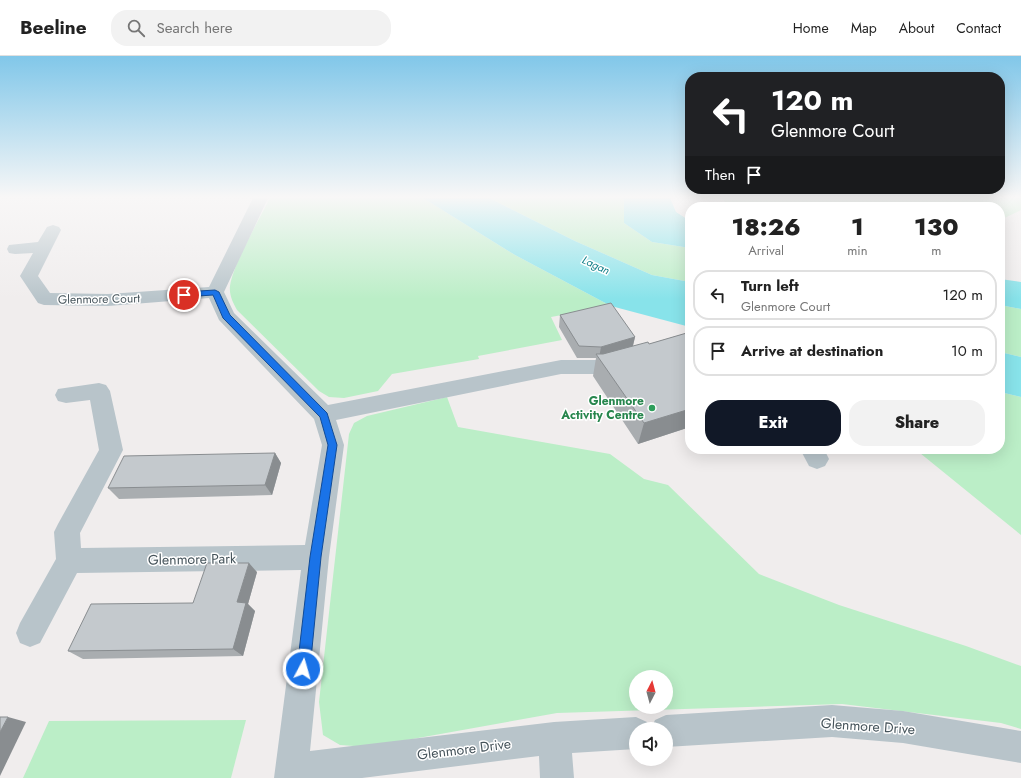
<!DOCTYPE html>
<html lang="en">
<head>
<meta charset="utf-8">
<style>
  :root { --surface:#fff; --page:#f2f2f2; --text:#222; --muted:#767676; --line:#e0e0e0; --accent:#111827 }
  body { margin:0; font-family:Jost,sans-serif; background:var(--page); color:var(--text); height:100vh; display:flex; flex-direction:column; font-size:15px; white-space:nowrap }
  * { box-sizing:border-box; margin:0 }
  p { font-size:13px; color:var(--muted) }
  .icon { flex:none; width:22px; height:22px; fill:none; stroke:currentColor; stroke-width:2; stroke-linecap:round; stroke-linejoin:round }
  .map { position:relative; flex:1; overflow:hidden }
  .panel { position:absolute; left:685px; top:146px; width:320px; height:252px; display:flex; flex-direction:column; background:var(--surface); border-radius:16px; box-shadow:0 4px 16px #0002 }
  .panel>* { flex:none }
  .hud { position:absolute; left:685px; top:16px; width:320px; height:122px; border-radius:16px; box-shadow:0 4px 16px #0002; background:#202124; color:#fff; overflow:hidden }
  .needle { width:26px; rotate:6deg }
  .tools { position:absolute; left:629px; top:614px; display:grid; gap:8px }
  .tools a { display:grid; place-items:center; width:44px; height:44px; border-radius:50%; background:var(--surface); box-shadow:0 4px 16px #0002; font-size:20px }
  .pin { position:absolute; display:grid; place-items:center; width:34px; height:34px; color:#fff; margin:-17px; border:2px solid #fff; border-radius:50%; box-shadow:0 1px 4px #0007 }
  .me { position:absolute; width:44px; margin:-22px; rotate:6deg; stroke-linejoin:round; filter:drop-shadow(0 0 3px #0008) }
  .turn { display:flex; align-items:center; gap:14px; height:84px; padding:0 20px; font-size:18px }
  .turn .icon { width:52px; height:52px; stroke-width:2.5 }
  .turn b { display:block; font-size:28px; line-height:34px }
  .then { display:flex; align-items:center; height:38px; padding:0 20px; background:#0003; gap:8px; font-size:15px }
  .eta { display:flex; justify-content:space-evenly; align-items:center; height:68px; text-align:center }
  .eta b { font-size:24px; font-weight:800; line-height:28px }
  .action { display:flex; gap:8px; margin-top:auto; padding:8px 20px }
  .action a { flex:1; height:46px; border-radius:16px; background:var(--accent); color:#fff; font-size:16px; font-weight:800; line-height:46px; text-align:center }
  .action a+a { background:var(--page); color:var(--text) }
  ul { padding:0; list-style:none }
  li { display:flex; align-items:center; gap:12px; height:50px; margin:0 8px 6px; padding:0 12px; border:2px solid var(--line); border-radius:16px }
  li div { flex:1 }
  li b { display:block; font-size:15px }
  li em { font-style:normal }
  header { display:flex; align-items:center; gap:24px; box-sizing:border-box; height:56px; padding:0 20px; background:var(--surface); border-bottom:1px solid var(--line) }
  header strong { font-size:19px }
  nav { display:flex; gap:22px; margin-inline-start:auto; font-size:14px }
  .search { width:280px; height:36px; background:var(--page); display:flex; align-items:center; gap:10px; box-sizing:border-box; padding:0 14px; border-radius:16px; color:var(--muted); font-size:15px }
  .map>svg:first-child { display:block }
  .green { fill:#bbeec7; fill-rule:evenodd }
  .water { fill:#88e3ea }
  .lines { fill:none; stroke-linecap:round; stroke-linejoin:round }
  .minor { fill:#b8c4ca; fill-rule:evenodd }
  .wall { fill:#a9adb0 }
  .shaded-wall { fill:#898d90 }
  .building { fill:#c4c9cd; stroke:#898d90 }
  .route { fill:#1a73e8; stroke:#114b97 }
  .leisure-dot { fill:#2e9e5b; stroke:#fff; stroke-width:1.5 }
  .labels { text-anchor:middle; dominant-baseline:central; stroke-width:3; stroke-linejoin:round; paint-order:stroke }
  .far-water-label { font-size:11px; font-style:italic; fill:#0f7e87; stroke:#fff }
  .street-label { font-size:12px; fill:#45535a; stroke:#fff }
  .leisure-label { font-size:12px; font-weight:bold; fill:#27864d; stroke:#fff; text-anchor:end }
  .near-street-label { font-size:14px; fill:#45535a; stroke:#fff }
</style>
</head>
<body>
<header>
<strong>Beeline</strong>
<div class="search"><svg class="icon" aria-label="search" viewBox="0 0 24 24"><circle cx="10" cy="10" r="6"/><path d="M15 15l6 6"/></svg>Search here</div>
<nav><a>Home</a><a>Map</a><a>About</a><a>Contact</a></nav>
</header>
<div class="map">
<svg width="1021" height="722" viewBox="0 0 1021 722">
  <rect width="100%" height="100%" fill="#f0eded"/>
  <!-- green -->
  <g class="green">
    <path d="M270,142H423L515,199L611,250L551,261L562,284L478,300L479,303L392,318L378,335L344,342L329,341L319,335L237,254C233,247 229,239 230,230C233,208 259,164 270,142Z"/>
    <polygon points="489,142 624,142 624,167 652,186 690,192 690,226 652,219 575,185"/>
    <polygon points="722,142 1021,142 1021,154 1000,164 1000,151 729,151"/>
    <polygon points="1000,249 1021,253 1021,301 1000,296"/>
    <polygon points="1000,336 1021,341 1021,479 915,393 1000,393"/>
    <path d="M447,341L458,371L610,398L644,423L668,429L759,518L839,549L966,590L1021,610V673L1001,667L842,648L557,657L368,691L340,689L323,679L319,646L349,378L354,367L367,360ZM636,621H666V651H636Z"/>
    <polygon points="246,664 231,722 23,722 49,665"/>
  </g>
  <!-- water -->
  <g class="water">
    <polygon points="423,142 489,142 575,185 652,219 690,226 690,271 611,250 515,199"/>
    <polygon points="624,142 670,142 676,156 690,165 690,192 652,186 624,167"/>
    <polygon points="1000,223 1021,226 1021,253 1000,249"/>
    <polygon points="1000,296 1021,301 1021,341 1000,336"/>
  </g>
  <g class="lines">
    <!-- minor -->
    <g class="minor">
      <polygon points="253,142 268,142 224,236 234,257 328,349 561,304 599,304 623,297 630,299 633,304 630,309 599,318 561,318 336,364 344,389 329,501 310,695 554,666 636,661 647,666 650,673 636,673 636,693 572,697 574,722 540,722 539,700 362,722 274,722 301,514 77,517 40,587 30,591 20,587 16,577 20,567 56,503 54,476 58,468 99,394 90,344 66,347 58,345 55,339 58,333 99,327 106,329 110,335 123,394 80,477 81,492 305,489 322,389 314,363 219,264 209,242 108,250 44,249 38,247 20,220 33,197 15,198 9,197 7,193 9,189 38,186 47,171 53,169 59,171 61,174 38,220 50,237 108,238 209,231"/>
      <polygon points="800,393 824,393 829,403 825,410 817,413 809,410"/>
      <polygon points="832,649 903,655 1021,675 1021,707 903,687 832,681 666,691 666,673 651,673 655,664 666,659"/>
    </g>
  </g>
  <!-- wall -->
  <g class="wall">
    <polygon points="560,259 635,281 633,290 649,288 690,276 690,371 638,388 593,320 596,302 577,302 559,271"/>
    <polygon points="275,397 281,407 272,439 119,443 108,432"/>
    <polygon points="257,516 248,548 255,555 243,600 83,603 68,595 193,547"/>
  </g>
  <!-- shaded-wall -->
  <g class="shaded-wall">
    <polygon points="635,281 632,293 599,302 601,291"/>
    <polygon points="690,353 690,371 638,388 644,367"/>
    <polygon points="275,397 281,407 272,439 265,429"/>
    <polygon points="249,507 257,516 248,548 255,555 243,600 233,593 237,546"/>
    <polygon points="8,661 26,666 0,720 0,676"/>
  </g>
  <!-- building -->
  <g class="building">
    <polygon points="611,247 635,281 601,291 579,290 560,259"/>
    <polygon points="690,276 690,353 644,367 596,298 603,298 648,286 649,288"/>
    <polygon points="275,397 265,429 108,432 124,400"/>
    <polygon points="207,507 249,507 237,546 246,547 233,593 68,595 91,548 193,547"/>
    <polygon points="0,661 8,661 0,676"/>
  </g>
  <!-- sky -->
  <linearGradient id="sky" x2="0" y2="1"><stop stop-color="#81c7e9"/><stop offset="0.58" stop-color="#f8f7f7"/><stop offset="1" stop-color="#f8f7f7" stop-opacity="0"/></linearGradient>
  <rect width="1021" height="243" fill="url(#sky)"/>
  <!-- route -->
  <polygon class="route" points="215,234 219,236 230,259 327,357 337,389 321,501 310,613 308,617 303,619 299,617 297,613 310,501 328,389 320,361 223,262 213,239 184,241 180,239 184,236"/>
  <!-- markers -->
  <circle class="leisure-dot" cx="652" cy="352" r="4"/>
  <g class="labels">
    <!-- far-water labels -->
    <g class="far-water-label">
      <text transform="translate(596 209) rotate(25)">Lagan</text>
    </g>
    <!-- street labels -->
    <g class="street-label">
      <text transform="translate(99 243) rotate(-1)">Glenmore Court</text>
    </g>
    <!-- leisure labels -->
    <g class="leisure-label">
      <text x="644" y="345">Glenmore<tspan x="644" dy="14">Activity Centre</tspan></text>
    </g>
    <!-- near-street labels -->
    <g class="near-street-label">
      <text transform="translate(192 503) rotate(-1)">Glenmore Park</text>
      <text transform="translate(868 670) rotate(4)">Glenmore Drive</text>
      <text transform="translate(464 693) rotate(-7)">Glenmore Drive</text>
    </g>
  </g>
</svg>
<div class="tools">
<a><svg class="needle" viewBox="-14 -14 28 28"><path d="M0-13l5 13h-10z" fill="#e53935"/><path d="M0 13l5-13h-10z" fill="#767676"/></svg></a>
<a><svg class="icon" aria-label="sound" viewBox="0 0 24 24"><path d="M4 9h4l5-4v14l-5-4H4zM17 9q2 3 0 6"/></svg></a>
</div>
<div class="pin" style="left:184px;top:239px;background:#d93025"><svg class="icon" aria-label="arrive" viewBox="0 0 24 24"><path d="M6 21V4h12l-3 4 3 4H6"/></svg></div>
<svg class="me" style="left:303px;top:613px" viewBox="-20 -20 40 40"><circle r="17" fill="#1a73e8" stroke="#fff" stroke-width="3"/><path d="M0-11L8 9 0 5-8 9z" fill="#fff"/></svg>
<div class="hud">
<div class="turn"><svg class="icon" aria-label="left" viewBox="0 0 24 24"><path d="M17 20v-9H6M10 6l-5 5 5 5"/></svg><div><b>120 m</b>Glenmore Court</div></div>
<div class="then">Then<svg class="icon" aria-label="arrive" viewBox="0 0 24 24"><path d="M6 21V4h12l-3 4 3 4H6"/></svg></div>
</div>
<section class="panel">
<div class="eta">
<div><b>18:26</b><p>Arrival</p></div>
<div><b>1</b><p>min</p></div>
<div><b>130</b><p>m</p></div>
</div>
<ul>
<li><svg class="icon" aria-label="left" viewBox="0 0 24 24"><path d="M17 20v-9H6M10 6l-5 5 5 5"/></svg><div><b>Turn left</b><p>Glenmore Court</p></div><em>120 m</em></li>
<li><svg class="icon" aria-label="arrive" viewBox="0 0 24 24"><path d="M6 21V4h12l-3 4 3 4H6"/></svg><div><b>Arrive at destination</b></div><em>10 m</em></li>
</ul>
<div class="action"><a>Exit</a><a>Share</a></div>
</section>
</div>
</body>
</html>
